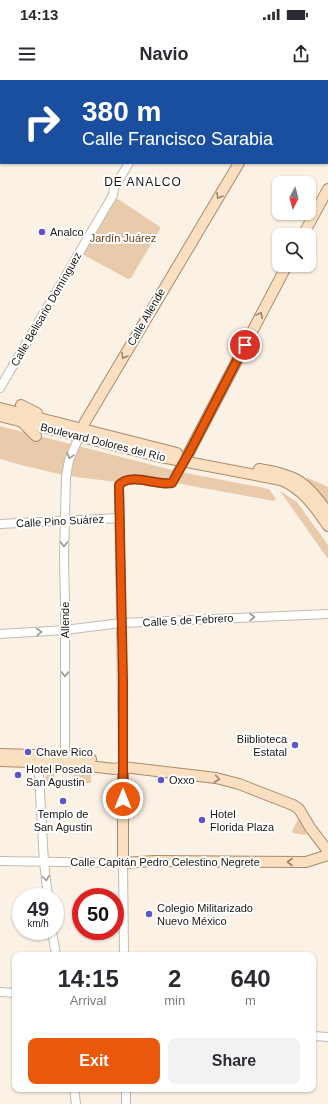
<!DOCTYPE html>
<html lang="en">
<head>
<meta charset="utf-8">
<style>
  :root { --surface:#fff; --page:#f2f2f3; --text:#2b2b33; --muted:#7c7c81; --accent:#ea580c }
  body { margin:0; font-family:Helvetica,sans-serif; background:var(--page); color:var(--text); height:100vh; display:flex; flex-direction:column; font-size:15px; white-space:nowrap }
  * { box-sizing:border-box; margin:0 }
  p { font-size:13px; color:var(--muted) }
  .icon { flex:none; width:22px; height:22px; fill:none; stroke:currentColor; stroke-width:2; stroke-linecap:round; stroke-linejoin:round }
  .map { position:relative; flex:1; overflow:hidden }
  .details { position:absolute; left:12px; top:872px; width:304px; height:140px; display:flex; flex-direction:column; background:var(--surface); border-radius:8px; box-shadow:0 1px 3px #0004 }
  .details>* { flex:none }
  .top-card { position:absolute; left:0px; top:0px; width:328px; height:84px; box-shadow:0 1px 3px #0004; background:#1a4fa0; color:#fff; overflow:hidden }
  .needle { width:26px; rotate:186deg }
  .fabs { position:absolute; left:272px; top:96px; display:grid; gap:8px }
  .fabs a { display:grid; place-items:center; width:44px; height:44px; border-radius:8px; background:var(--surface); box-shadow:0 1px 3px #0004; font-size:20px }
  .speed { position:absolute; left:12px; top:808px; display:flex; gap:8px; font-size:20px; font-weight:700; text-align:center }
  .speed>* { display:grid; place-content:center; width:52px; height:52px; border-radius:50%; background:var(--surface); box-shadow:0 1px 3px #0004; line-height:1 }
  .speed small { font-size:10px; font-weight:400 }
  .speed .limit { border:6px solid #d22; background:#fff; color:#111 }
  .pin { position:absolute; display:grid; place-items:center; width:34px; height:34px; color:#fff; margin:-17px; border:2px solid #fff; border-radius:50%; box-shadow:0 1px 4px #0007 }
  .me { position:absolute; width:44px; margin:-22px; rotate:0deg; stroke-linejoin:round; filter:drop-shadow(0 0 3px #0008) }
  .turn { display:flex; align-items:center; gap:14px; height:84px; padding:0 16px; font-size:18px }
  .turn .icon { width:52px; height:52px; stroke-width:2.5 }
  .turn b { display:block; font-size:28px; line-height:34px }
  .eta { display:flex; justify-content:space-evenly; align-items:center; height:68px; text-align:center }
  .eta b { font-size:24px; font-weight:700; line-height:28px }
  .action { display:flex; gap:8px; margin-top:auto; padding:8px 16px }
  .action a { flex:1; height:46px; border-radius:8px; background:var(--accent); color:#fff; font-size:16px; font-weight:700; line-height:46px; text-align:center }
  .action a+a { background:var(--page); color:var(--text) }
  .status { display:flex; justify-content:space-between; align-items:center; height:28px; padding:0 20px; background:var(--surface); direction:ltr }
  .status svg { height:11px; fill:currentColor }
  header { display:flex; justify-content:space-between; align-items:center; height:52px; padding:0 16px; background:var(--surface); font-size:18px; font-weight:700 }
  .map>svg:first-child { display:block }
  .green { fill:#e9cbab }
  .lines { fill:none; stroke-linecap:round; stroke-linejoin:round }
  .minor-casing { stroke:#c4baaf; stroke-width:10 }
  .major-casing { stroke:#a98b69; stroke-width:12 }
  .minor { stroke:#fff; stroke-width:8 }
  .major { stroke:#fadfc1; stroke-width:10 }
  .oneway { stroke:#968573 }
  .oneway2 { stroke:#989795 }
  .route-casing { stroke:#983908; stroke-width:10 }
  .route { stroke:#ea580c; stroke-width:7 }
  .poi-dot { fill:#5e54cc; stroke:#fff; stroke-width:1.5 }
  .labels { text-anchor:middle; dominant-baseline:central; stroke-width:4; stroke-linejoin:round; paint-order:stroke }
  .poi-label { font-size:11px; fill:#1b1713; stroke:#fff; text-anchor:start }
  .park-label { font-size:11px; fill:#684416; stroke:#fff }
  .street-label { font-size:11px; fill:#1b1713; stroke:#fff }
  .neighbourhood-label { font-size:12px; letter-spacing:1px; fill:#1b1713; stroke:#fff }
</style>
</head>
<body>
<div class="status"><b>14:13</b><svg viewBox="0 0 49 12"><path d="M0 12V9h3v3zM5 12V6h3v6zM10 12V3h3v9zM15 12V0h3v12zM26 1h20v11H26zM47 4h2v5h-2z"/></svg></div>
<header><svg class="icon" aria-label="menu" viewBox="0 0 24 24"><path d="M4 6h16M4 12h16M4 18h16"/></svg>Navio<svg class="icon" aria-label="share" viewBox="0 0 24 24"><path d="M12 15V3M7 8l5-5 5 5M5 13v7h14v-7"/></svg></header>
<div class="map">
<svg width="328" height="1024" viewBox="0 0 328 1024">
  <rect width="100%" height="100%" fill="#fcf1e5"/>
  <!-- green -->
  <g class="green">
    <polygon points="118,119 160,147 160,149 131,198 128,199 82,174 114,120"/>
    <polygon points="0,346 176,391 269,409 276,419 274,421 170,402 117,402 68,396 21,385 0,379"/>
    <polygon points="306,397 328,407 328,430"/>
    <polygon points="280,411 297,422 328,465 328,479"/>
    <polygon points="45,688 54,689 55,705 49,703 46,705"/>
    <polygon points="73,691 91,693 91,703 74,704"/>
    <polygon points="299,738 301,739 306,752 305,755 293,753 292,751"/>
  </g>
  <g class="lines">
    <defs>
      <g id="minor">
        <polyline points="176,1 177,0"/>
        <polyline points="0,308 113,115 114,108 129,83"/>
        <polyline points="0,444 120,438"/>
        <polyline points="0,554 65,550 121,543 328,534"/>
        <polyline points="38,678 44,782 48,817"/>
        <polyline points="65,680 65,522 64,479 66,397 69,380 79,357"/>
        <path d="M123,687L119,405C127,394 154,402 166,404L170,403L184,382"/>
        <polyline points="0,781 123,783 124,875"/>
        <polyline points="52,851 56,875"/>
        <polyline points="0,912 15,913"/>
        <polyline points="313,956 328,957"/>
        <polyline points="74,1009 76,1024"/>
        <polyline points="126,1009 126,1024"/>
      </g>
      <g id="major">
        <polyline points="288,1 289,0"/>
        <polyline points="303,155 328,109"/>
        <polyline points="21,325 37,333"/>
        <polyline points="0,328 177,373"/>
        <path d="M0,336L161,377L281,400C304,410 314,426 328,446"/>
        <polyline points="23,343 36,356"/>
        <polyline points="79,356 85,342 239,83"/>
        <polyline points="184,382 287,185"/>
        <path d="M259,389C297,395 307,402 328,433"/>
        <polyline points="0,674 65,676 91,679"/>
        <polyline points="0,681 65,683 114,689 123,687 216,698 239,704 293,725 299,729 311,749 328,771"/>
        <polyline points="123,687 123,783 155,781 306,782 328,775"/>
      </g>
    </defs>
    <!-- minor casing -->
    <use href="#minor" class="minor-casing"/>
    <!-- major casing -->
    <use href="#major" class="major-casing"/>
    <!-- minor -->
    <use href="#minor" class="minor"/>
    <!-- major -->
    <use href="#major" class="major"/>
  </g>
  <!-- one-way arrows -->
  <defs><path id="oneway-chevron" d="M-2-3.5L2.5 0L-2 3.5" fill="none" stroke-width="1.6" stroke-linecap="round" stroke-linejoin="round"/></defs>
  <g class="oneway">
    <use href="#oneway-chevron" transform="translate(219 116) rotate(121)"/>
    <use href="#oneway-chevron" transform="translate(260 235) rotate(-62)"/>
    <use href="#oneway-chevron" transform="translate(124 276) rotate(120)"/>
    <use href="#oneway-chevron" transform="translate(217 699) rotate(11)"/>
    <use href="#oneway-chevron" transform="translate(290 782) rotate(-180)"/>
  </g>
  <g class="oneway2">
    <use href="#oneway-chevron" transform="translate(70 376) rotate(107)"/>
    <use href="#oneway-chevron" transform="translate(64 464) rotate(91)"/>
    <use href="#oneway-chevron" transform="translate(252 537) rotate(-2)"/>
    <use href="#oneway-chevron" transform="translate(39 552) rotate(-4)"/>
    <use href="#oneway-chevron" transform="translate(65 594) rotate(90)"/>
    <use href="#oneway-chevron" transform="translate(46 798) rotate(83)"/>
  </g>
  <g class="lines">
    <defs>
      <path id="route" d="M123,719V601L119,405C130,392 157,406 172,403L190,371L245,265"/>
    </defs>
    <!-- route casing -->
    <use href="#route" class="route-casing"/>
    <!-- route -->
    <use href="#route" class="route"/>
  </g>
  <!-- markers -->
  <g class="poi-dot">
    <circle cx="42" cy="152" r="4"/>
    <circle cx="295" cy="665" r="4"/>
    <circle cx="28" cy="672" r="4"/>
    <circle cx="18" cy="695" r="4"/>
    <circle cx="161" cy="700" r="4"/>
    <circle cx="63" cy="721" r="4"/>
    <circle cx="202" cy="740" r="4"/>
    <circle cx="149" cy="834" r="4"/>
  </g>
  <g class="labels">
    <!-- poi labels -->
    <g class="poi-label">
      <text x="50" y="152">Analco</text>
      <text x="287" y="659" text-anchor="end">Biiblioteca<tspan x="287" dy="13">Estatal</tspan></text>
      <text x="36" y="672">Chave Rico</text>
      <text x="26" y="689">Hotel Poseda<tspan x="26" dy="13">San Agustin</tspan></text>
      <text x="169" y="700">Oxxo</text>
      <text x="63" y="734" text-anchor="middle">Templo de<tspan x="63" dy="13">San Agustin</tspan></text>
      <text x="210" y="734">Hotel<tspan x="210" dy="13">Florida Plaza</tspan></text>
      <text x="157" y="828">Colegio Militarizado<tspan x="157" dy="13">Nuevo México</tspan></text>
    </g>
    <!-- park labels -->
    <g class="park-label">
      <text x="123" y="158">Jardín Juárez</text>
    </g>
    <!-- street labels -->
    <g class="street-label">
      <text transform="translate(46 229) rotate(-60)">Calle Belisario Domínguez</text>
      <text transform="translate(146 237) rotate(-60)">Calle Allende</text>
      <text transform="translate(103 362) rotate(14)">Boulevard Dolores del Río</text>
      <text transform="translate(60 441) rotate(-3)">Calle Pino Suárez</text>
      <text transform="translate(65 540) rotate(-90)">Allende</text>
      <text transform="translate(188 540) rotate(-3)">Calle 5 de Febrero</text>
      <text x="165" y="782">Calle Capitán Pedro Celestino Negrete</text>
    </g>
    <!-- neighbourhood labels -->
    <g class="neighbourhood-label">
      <text x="143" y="102">DE ANALCO</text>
    </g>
  </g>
</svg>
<div class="fabs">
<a><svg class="needle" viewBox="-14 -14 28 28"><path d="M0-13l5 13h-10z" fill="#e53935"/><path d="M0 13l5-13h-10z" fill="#7c7c81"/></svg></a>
<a><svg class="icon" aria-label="search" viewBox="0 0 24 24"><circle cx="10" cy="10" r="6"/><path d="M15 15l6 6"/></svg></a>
</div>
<div class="speed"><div>49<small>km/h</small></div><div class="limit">50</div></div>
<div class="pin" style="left:245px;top:265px;background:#d93025"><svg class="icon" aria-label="arrive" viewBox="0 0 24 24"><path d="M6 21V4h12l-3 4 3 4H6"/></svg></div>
<svg class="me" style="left:123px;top:719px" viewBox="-20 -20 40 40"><circle r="17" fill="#ea580c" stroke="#fff" stroke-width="3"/><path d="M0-11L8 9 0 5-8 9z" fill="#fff"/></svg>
<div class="top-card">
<div class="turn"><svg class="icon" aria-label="right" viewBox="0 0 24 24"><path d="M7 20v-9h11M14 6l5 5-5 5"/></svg><div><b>380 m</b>Calle Francisco Sarabia</div></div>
</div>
<section class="details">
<div class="eta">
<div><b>14:15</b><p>Arrival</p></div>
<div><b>2</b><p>min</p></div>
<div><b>640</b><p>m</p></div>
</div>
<div class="action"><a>Exit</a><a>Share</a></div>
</section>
</div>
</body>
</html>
